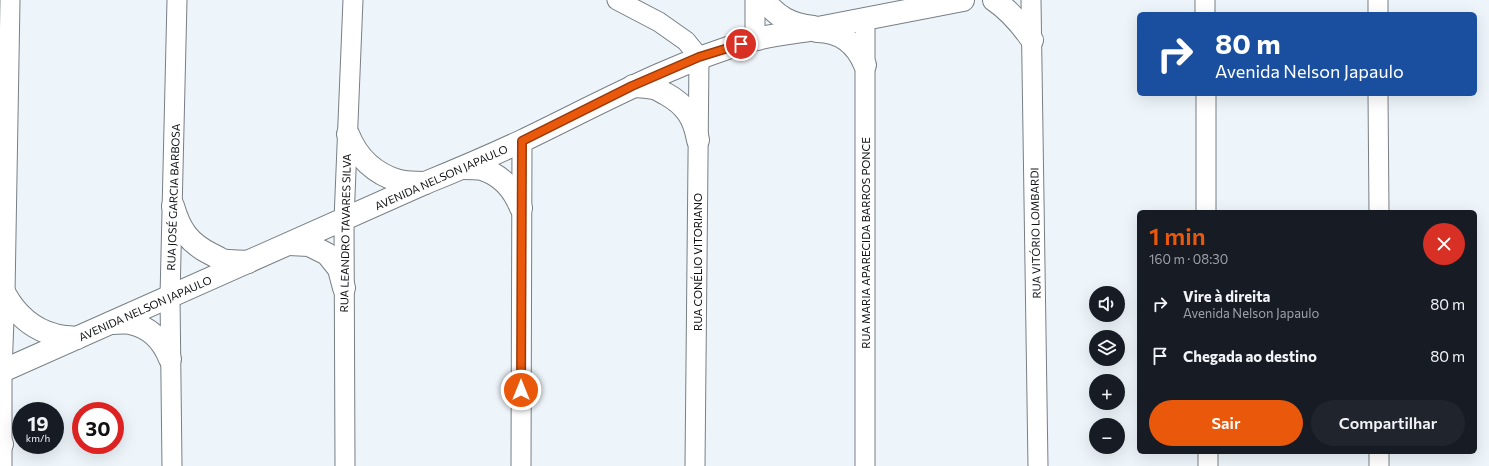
<!DOCTYPE html>
<html lang="pt">
<head>
<meta charset="utf-8">
<style>
  :root { --surface:#171b24; --page:#20242c; --text:#f1f3f6; --muted:#9ea1a6; --accent:#ea580c }
  body { margin:0; font-family:Commissioner,sans-serif; background:var(--page); color:var(--text); height:100vh; display:flex; flex-direction:column; font-size:15px; white-space:nowrap }
  * { box-sizing:border-box; margin:0 }
  p { font-size:13px; color:var(--muted) }
  .icon { flex:none; width:22px; height:22px; fill:none; stroke:currentColor; stroke-width:2; stroke-linecap:round; stroke-linejoin:round }
  .map { position:relative; flex:1; overflow:hidden }
  .side { position:absolute; left:1137px; top:210px; width:340px; height:244px; display:flex; flex-direction:column; background:var(--surface); border-radius:6px; box-shadow:0 4px 16px #0002 }
  .side>* { flex:none }
  .guide { position:absolute; left:1137px; top:12px; width:340px; height:84px; border-radius:6px; box-shadow:0 4px 16px #0002; background:#1a4fa0; color:#fff; overflow:hidden }
  .controls { position:absolute; left:1089px; top:286px; display:grid; gap:8px }
  .controls a { display:grid; place-items:center; width:36px; height:36px; border-radius:50%; background:var(--surface); box-shadow:0 4px 16px #0002; font-size:20px }
  .speed { position:absolute; left:12px; top:402px; display:flex; gap:8px; font-size:20px; font-weight:700; text-align:center }
  .speed>* { display:grid; place-content:center; width:52px; height:52px; border-radius:50%; background:var(--surface); box-shadow:0 4px 16px #0002; line-height:1 }
  .speed small { font-size:10px; font-weight:400 }
  .speed .limit { border:6px solid #d22; background:#fff; color:#111 }
  .pin { position:absolute; display:grid; place-items:center; width:34px; height:34px; color:#fff; margin:-17px; border:2px solid #fff; border-radius:50%; box-shadow:0 1px 4px #0007 }
  .me { position:absolute; width:44px; margin:-22px; rotate:0deg; stroke-linejoin:round; filter:drop-shadow(0 0 3px #0008) }
  .turn { display:flex; align-items:center; gap:14px; height:84px; padding:0 12px; font-size:18px }
  .turn .icon { width:52px; height:52px; stroke-width:2.5 }
  .turn b { display:block; font-size:28px; line-height:34px }
  .round { display:grid; place-items:center; flex:none; width:42px; height:42px; border-radius:21px; background:var(--page) }
  .headline { display:flex; align-items:center; justify-content:space-between; height:68px; padding:0 12px }
  h1 { font-size:24px; font-weight:600; line-height:30px; color:var(--accent) }
  .button { display:flex; gap:8px; margin-top:auto; padding:8px 12px }
  .button a { flex:1; height:46px; border-radius:24px; background:var(--accent); color:#fff; font-size:16px; font-weight:600; line-height:46px; text-align:center }
  .button a+a { background:var(--page); color:var(--text) }
  ul { padding:0; list-style:none }
  li { display:flex; align-items:center; gap:12px; height:52px; padding:0 12px }
  li div { flex:1 }
  li b { display:block; font-size:15px }
  li em { font-style:normal }
  .map>svg:first-child { display:block }
  .lines { fill:none; stroke-linecap:round; stroke-linejoin:round }
  .street-casing { stroke:#787f84; stroke-width:21 }
  .secondary-casing { stroke:#787f84; stroke-width:24 }
  .street { stroke:#fff; stroke-width:19 }
  .secondary { stroke:#fff; stroke-width:22 }
  .route-casing { stroke:#983908; stroke-width:10 }
  .route { stroke:#ea580c; stroke-width:7 }
  .labels { text-anchor:middle; dominant-baseline:central; stroke-width:3; stroke-linejoin:round; paint-order:stroke }
  .street-label { font-size:11px; fill:#0f1113; stroke:#fff }
</style>
</head>
<body>
<div class="map">
<svg width="1489" height="466" viewBox="0 0 1489 466">
  <rect width="100%" height="100%" fill="#edf5fa"/>
  <g class="lines">
    <defs>
      <g id="street">
        <polyline points="617,0 659,22 686,41 699,57 695,466"/>
        <polyline points="1031,0 1038,466"/>
        <polyline points="1205,0 1205,14"/>
        <polyline points="1378,0 1378,14"/>
        <polyline points="755,40 755,0"/>
        <polyline points="1206,94 1206,212"/>
        <polyline points="1378,94 1379,212"/>
        <polyline points="1208,452 1208,466"/>
        <polyline points="1379,452 1379,466"/>
        <polyline points="2,466 2,371 5,294 10,0"/>
        <polyline points="172,466 170,297 177,0"/>
        <polyline points="345,466 344,220 353,0"/>
        <polyline points="521,466 522,141"/>
        <polyline points="865,466 865,19"/>
      </g>
      <g id="secondary">
        <path d="M764,0C778,18 791,24 813,27"/>
        <path d="M994,0C1010,11 1021,24 1032,40"/>
        <path d="M817,31C840,31 856,43 865,65"/>
        <path d="M633,86C640,86 647,87 654,88C658,89 662,92 666,94C686,105 694,118 698,140"/>
        <path d="M348,134C357,157 375,174 399,181C407,183 417,183 425,183"/>
        <path d="M463,168C469,168 476,168 482,169C501,175 514,190 521,208"/>
        <path d="M173,206C180,230 189,243 211,254C215,256 219,258 222,260C230,262 240,261 248,262"/>
        <polyline points="289,244 309,245 327,254 339,269 344,288"/>
        <path d="M5,294C16,314 32,329 55,335C62,337 70,337 77,338"/>
        <path d="M111,323C117,323 124,322 130,323C150,327 163,341 170,359"/>
        <path d="M0,372L425,183C457,170 490,156 522,141C599,104 670,64 753,40C771,35 791,33 810,30L818,28L963,0"/>
        <polyline points="0,440 2,444"/>
      </g>
    </defs>
    <!-- street casing -->
    <use href="#street" class="street-casing"/>
    <!-- secondary casing -->
    <use href="#secondary" class="secondary-casing"/>
    <!-- street -->
    <use href="#street" class="street"/>
    <!-- secondary -->
    <use href="#secondary" class="secondary"/>
  </g>
  <g class="lines">
    <defs>
      <polyline id="route" points="521,390 522,141 632,86 699,57 741,44"/>
    </defs>
    <!-- route casing -->
    <use href="#route" class="route-casing"/>
    <!-- route -->
    <use href="#route" class="route"/>
  </g>
  <g class="labels">
    <!-- street labels -->
    <g class="street-label">
      <text transform="translate(441 177) rotate(-24)">AVENIDA NELSON JAPAULO</text>
      <text transform="translate(173 197) rotate(-88)">RUA JOSÉ GARCIA BARBOSA</text>
      <text transform="translate(345 233) rotate(-89)">RUA LEANDRO TAVARES SILVA</text>
      <text transform="translate(1035 233) rotate(-91)">RUA VITÓRIO LOMBARDI</text>
      <text transform="translate(865 243) rotate(-90)">RUA MARIA APARECIDA BARROS PONCE</text>
      <text transform="translate(697 262) rotate(-90)">RUA CONÉLIO VITORIANO</text>
      <text transform="translate(145 308) rotate(-24)">AVENIDA NELSON JAPAULO</text>
    </g>
  </g>
</svg>
<div class="controls">
<a><svg class="icon" aria-label="sound" viewBox="0 0 24 24"><path d="M4 9h4l5-4v14l-5-4H4zM17 9q2 3 0 6"/></svg></a>
<a><svg class="icon" aria-label="layers" viewBox="0 0 24 24"><path d="M12 4l9 5-9 5-9-5zM3 14l9 5 9-5"/></svg></a>
<a>+</a>
<a>−</a>
</div>
<div class="speed"><div>19<small>km/h</small></div><div class="limit">30</div></div>
<div class="pin" style="left:741px;top:44px;background:#d93025"><svg class="icon" aria-label="arrive" viewBox="0 0 24 24"><path d="M6 21V4h12l-3 4 3 4H6"/></svg></div>
<svg class="me" style="left:521px;top:390px" viewBox="-20 -20 40 40"><circle r="17" fill="#ea580c" stroke="#fff" stroke-width="3"/><path d="M0-11L8 9 0 5-8 9z" fill="#fff"/></svg>
<div class="guide">
<div class="turn"><svg class="icon" aria-label="right" viewBox="0 0 24 24"><path d="M7 20v-9h11M14 6l5 5-5 5"/></svg><div><b>80 m</b>Avenida Nelson Japaulo</div></div>
</div>
<section class="side">
<div class="headline"><div><h1>1 min</h1><p>160 m · 08:30</p></div><a class="round" style="background:#d93025;color:#fff"><svg class="icon" aria-label="close" viewBox="0 0 24 24"><path d="M6 6l12 12M18 6L6 18"/></svg></a></div>
<ul>
<li><svg class="icon" aria-label="right" viewBox="0 0 24 24"><path d="M7 20v-9h11M14 6l5 5-5 5"/></svg><div><b>Vire à direita</b><p>Avenida Nelson Japaulo</p></div><em>80 m</em></li>
<li><svg class="icon" aria-label="arrive" viewBox="0 0 24 24"><path d="M6 21V4h12l-3 4 3 4H6"/></svg><div><b>Chegada ao destino</b></div><em>80 m</em></li>
</ul>
<div class="button"><a>Sair</a><a>Compartilhar</a></div>
</section>
</div>
</body>
</html>
